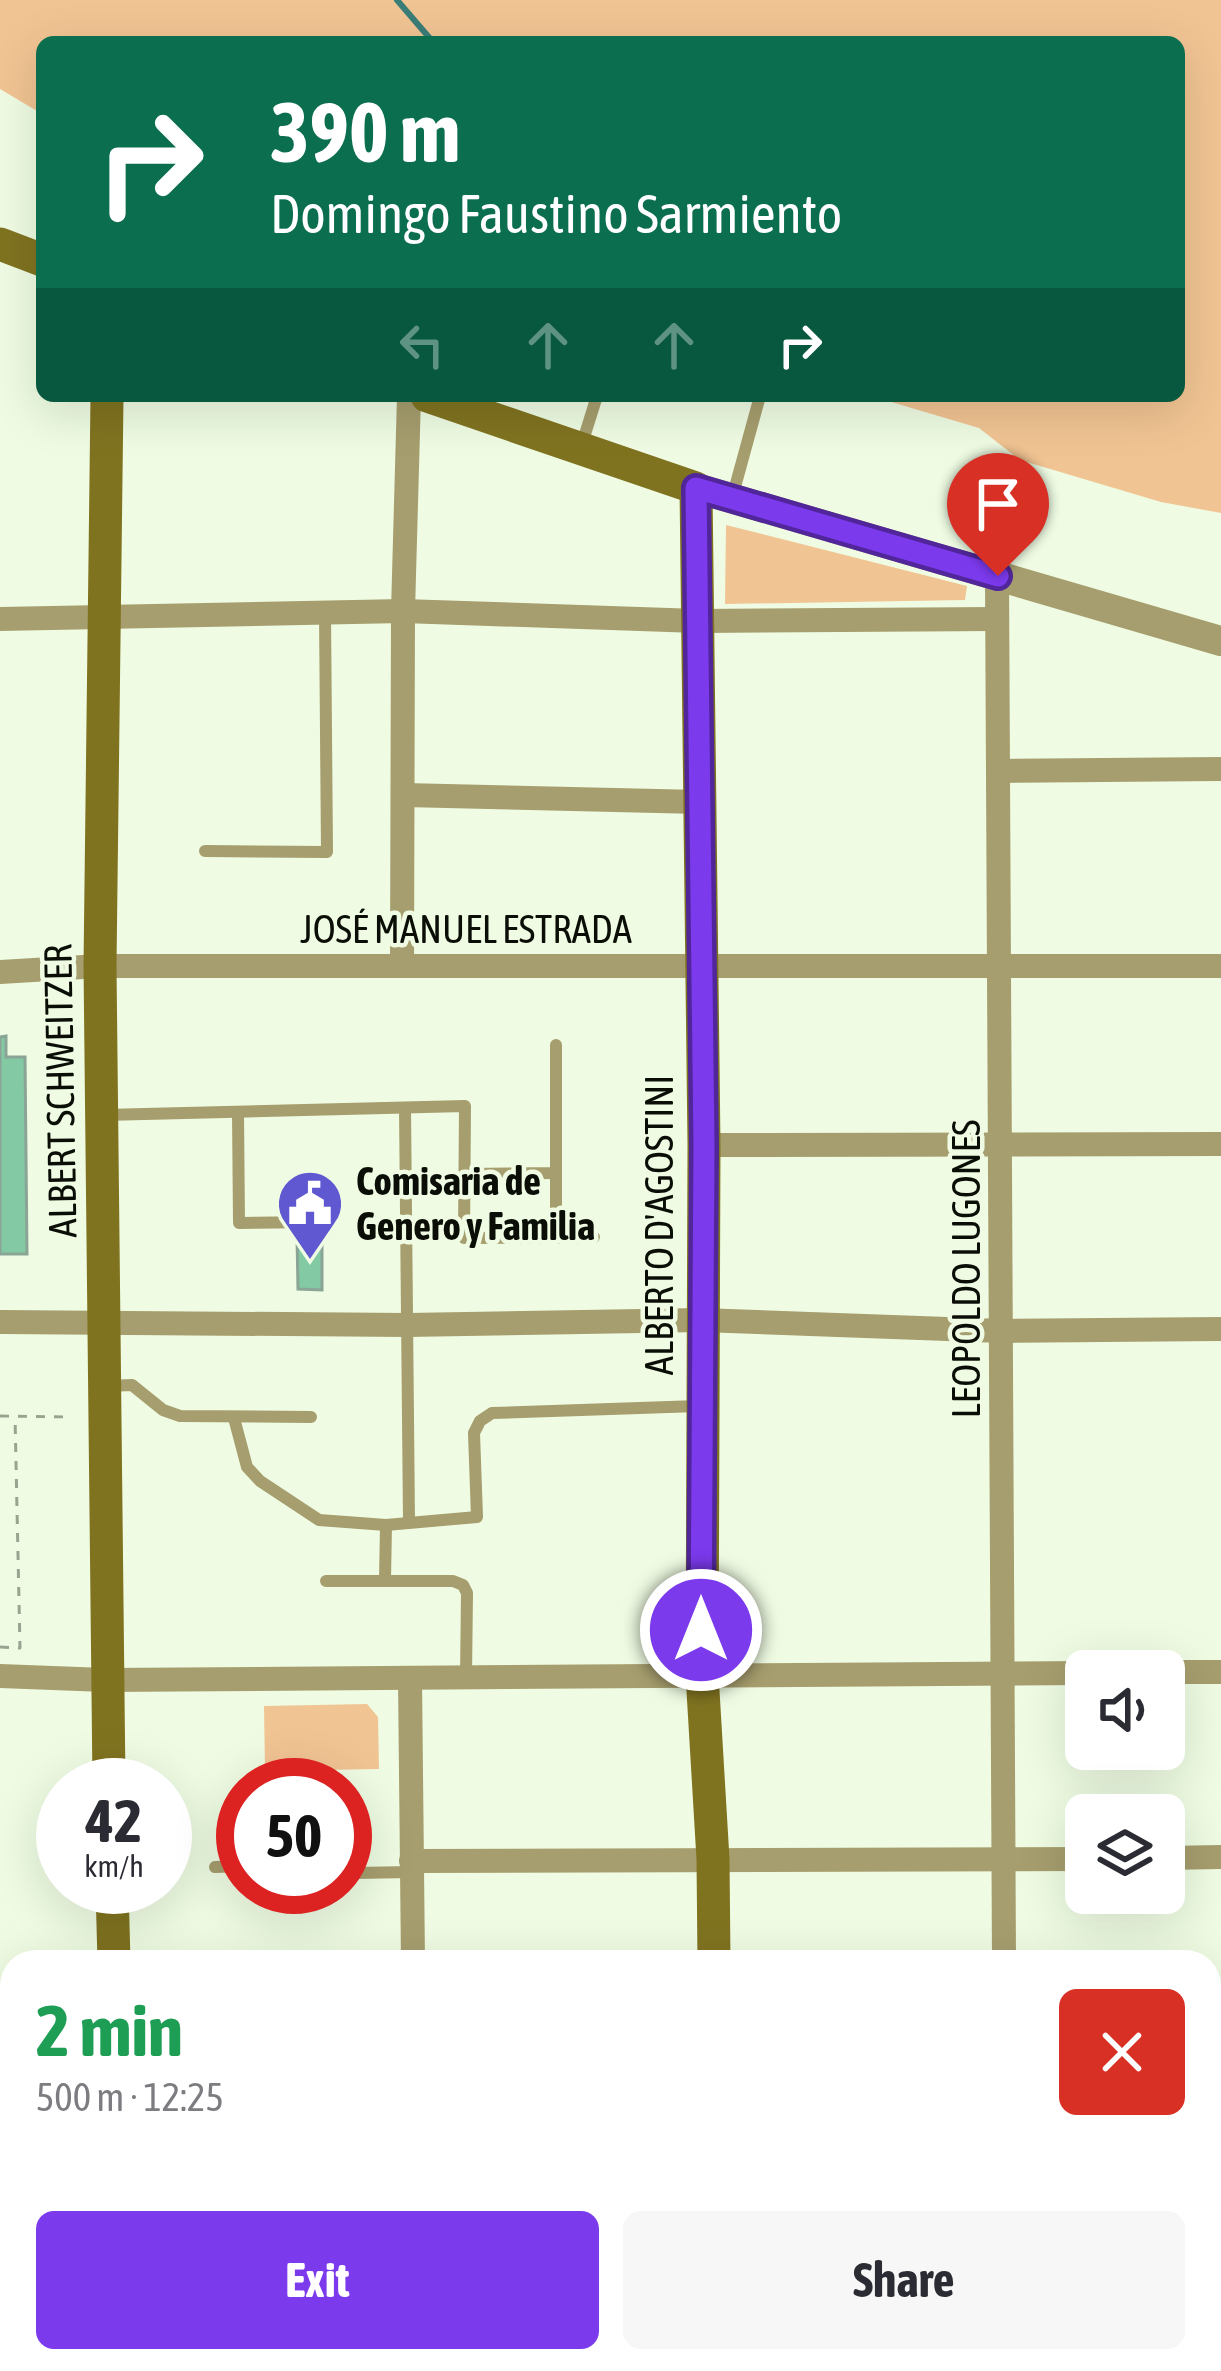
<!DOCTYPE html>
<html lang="en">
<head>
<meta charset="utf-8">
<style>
  :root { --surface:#fff; --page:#f7f7f7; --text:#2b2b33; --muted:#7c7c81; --accent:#7c3aed }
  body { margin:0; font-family:"Asap Condensed",sans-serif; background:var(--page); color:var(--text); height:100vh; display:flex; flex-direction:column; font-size:45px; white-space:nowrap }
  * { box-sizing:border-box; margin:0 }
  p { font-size:39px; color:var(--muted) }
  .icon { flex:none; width:66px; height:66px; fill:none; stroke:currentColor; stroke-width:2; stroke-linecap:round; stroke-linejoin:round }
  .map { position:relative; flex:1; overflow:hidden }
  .sheet { position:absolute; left:0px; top:1950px; width:1221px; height:423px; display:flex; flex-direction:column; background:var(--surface); border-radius:36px 36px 0 0; box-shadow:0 12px 48px #0002 }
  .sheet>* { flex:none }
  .top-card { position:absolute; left:36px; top:36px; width:1149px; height:366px; border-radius:18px; box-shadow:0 12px 48px #0002; background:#0b6e4f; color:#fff; overflow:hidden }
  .buttons { position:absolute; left:1065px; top:1650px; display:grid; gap:24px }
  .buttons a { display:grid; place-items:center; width:120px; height:120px; border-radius:18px; background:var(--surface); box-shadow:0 12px 48px #0002; font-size:60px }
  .speed { position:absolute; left:36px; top:1758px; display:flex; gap:24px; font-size:60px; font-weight:700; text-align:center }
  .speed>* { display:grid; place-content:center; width:156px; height:156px; border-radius:50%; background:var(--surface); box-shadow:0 12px 48px #0002; line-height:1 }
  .speed small { font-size:30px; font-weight:400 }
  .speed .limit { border:18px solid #d22; background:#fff; color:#111 }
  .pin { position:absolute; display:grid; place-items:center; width:102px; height:102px; color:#fff; margin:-123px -51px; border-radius:50% 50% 50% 0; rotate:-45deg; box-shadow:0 0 12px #0007 }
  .pin .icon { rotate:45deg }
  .me { position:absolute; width:132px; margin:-66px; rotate:0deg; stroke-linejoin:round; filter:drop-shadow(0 0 9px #0008) }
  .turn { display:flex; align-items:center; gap:42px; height:252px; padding:0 36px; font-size:54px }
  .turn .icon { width:156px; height:156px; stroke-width:2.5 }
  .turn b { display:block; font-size:84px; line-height:102px }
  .lanes { display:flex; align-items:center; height:114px; padding:0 36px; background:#0003; justify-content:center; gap:60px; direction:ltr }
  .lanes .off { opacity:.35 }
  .round { display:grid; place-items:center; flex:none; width:126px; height:126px; border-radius:18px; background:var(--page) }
  .overview { display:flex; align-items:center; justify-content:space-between; height:204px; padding:0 36px }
  h1 { font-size:72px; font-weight:700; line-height:90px; color:#1e9e55 }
  .primary-button { display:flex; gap:24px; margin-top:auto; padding:24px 36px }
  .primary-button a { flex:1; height:138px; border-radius:18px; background:var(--accent); color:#fff; font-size:48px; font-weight:700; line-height:138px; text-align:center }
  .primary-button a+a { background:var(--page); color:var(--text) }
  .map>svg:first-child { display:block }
  .green { fill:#f1c493 }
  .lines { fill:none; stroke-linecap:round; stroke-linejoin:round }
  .stream { stroke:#3b7d77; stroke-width:6 }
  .building { fill:#83c9a4; stroke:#8aa495; stroke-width:3 }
  .path { stroke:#99a390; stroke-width:3; stroke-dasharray:9 9; stroke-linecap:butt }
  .service { stroke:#a69e6e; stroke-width:12 }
  .minor { stroke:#a69e6e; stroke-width:24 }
  .tertiary { stroke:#a69e6e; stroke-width:30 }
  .secondary { stroke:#807320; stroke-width:33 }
  .route-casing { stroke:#51269a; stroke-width:30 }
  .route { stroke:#7c3aed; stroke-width:21 }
  .labels { text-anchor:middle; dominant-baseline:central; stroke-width:9; stroke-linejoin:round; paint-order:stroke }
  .street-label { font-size:39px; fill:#0a0e06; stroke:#effce3 }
  .poi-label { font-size:39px; font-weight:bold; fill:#0a0e06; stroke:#effce3; text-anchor:start }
</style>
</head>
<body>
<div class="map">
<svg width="1221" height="2371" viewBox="0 0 1221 2371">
  <rect width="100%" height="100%" fill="#effce3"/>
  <!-- green -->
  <g class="green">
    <polygon points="0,0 1221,0 1221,513 1161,502 1020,460 979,428 871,396 1179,396 1179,42 42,42 42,114 0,89"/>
    <polygon points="726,525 967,586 965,600 725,604"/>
    <polygon points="367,1704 378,1717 379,1769 265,1771 264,1706"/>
  </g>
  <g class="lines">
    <!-- stream -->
    <polyline class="stream" points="397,0 433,42"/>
  </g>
  <!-- building -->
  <g class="building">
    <polygon points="6,1036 6,1057 25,1057 27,1254 0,1254 0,1037"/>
    <polygon points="322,1234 322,1290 298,1289 297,1236"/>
  </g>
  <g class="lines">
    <!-- path -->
    <g class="path">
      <polyline points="0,1416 72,1417"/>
      <polyline points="0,1647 20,1648 15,1416"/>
    </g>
    <!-- service -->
    <g class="service">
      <polyline points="581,447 597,396"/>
      <polyline points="732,498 760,396"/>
      <polyline points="205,851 327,852 325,613"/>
      <polyline points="405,1108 409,1521"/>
      <polyline points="238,1113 239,1223 318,1222"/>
      <polyline points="104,1115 465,1106 464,1238 594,1237"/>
      <polyline points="556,1173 556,1237"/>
      <polyline points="464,1174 556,1173 556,1045"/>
      <polyline points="107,1386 132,1385 163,1410 180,1416 311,1417"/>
      <polyline points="234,1418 247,1467 260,1481 319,1520 386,1525 477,1517 474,1433 480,1421 492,1413 698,1406"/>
      <polyline points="385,1580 386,1525"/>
      <polyline points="326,1581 453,1581 463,1585 467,1593 466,1677"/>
      <polyline points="215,1867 243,1866"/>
      <polyline points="345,1867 355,1873 412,1872"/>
    </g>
    <!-- minor -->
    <g class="minor">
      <polyline points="997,576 1004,1962"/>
      <polyline points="0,619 403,611 698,621 997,619"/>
      <polyline points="998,771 1221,769"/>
      <polyline points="404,795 700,802"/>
      <polyline points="402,966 403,611 409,396"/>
      <polyline points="0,972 100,966 1221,966"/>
      <polyline points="704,1145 1221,1144"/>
      <polyline points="0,1322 407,1325 701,1320 1002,1331 1221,1329"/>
      <polyline points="1164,1672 1221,1672"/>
      <polyline points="0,1676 105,1680 1086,1673"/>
      <polyline points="410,1678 413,1962"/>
      <polyline points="1164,1858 1221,1857"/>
      <polyline points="411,1861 1086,1859"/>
      <polyline points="1209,2024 1221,2024"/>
      <polyline points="0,2030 12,2030"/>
      <polyline points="0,2204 12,2204"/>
      <polyline points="1209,2332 1221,2331"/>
      <polyline points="414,2361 414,2371"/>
      <polyline points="1010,2361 1010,2371"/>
      <polyline points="0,2363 100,2361"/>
    </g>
    <!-- tertiary -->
    <polyline class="tertiary" points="696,488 1221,641"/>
    <!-- secondary -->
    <g class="secondary">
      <polyline points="0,244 42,260"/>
      <polyline points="107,396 100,966 109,1785"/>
      <polyline points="427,396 696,488 704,1145 702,1674 713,1859 714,1962"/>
      <polyline points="112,1887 114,1962"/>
      <polyline points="118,2361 119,2371"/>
      <polyline points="718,2361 718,2371"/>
    </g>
  </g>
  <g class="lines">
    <defs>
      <polyline id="route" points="701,1630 704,1145 696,488 998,576"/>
    </defs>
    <!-- route casing -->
    <use href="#route" class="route-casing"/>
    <!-- route -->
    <use href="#route" class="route"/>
  </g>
  <!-- icons -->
  <defs>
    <symbol id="civic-pin" viewBox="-11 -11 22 30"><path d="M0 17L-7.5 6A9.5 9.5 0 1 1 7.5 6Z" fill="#6058d1" stroke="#effce3"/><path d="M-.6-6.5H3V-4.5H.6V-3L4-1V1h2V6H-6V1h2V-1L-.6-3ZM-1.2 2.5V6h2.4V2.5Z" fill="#fff"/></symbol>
  </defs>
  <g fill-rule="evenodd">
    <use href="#civic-pin" x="272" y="1165" width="76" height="104"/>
  </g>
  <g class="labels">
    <!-- street labels -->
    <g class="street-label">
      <text x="466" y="929">JOSÉ MANUEL ESTRADA</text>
      <text transform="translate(60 1091) rotate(-91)">ALBERT SCHWEITZER</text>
      <text transform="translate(659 1225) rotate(-90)">ALBERTO D'AGOSTINI</text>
      <text transform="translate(966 1269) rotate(-90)">LEOPOLDO LUGONES</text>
    </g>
    <!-- poi labels -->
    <g class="poi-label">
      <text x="356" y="1181">Comisaria de<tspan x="356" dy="45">Genero y Familia</tspan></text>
    </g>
  </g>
</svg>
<div class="buttons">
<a><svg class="icon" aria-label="sound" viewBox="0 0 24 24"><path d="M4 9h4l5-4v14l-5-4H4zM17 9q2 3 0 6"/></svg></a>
<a><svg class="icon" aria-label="layers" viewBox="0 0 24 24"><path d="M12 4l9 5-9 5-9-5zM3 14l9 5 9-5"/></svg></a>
</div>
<div class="speed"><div>42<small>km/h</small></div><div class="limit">50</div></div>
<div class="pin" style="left:998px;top:576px;background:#d93025"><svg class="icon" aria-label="arrive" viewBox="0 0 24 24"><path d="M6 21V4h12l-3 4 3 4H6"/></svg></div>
<svg class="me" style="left:701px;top:1630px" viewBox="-20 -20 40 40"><circle r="17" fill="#7c3aed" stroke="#fff" stroke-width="3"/><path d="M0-11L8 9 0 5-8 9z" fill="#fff"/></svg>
<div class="top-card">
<div class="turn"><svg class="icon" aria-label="right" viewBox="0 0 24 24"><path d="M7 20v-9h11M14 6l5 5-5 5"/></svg><div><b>390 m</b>Domingo Faustino Sarmiento</div></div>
<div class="lanes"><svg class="icon off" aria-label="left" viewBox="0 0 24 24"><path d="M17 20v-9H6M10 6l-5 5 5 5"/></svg><svg class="icon off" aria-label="ahead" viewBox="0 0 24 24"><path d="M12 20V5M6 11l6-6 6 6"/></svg><svg class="icon off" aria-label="ahead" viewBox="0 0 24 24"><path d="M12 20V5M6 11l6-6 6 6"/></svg><svg class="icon" aria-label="right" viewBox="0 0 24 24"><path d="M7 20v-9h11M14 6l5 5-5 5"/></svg></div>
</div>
<section class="sheet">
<div class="overview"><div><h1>2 min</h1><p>500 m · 12:25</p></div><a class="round" style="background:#d93025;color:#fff"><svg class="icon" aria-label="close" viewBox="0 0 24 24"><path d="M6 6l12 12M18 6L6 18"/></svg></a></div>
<div class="primary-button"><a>Exit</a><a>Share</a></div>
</section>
</div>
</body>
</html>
